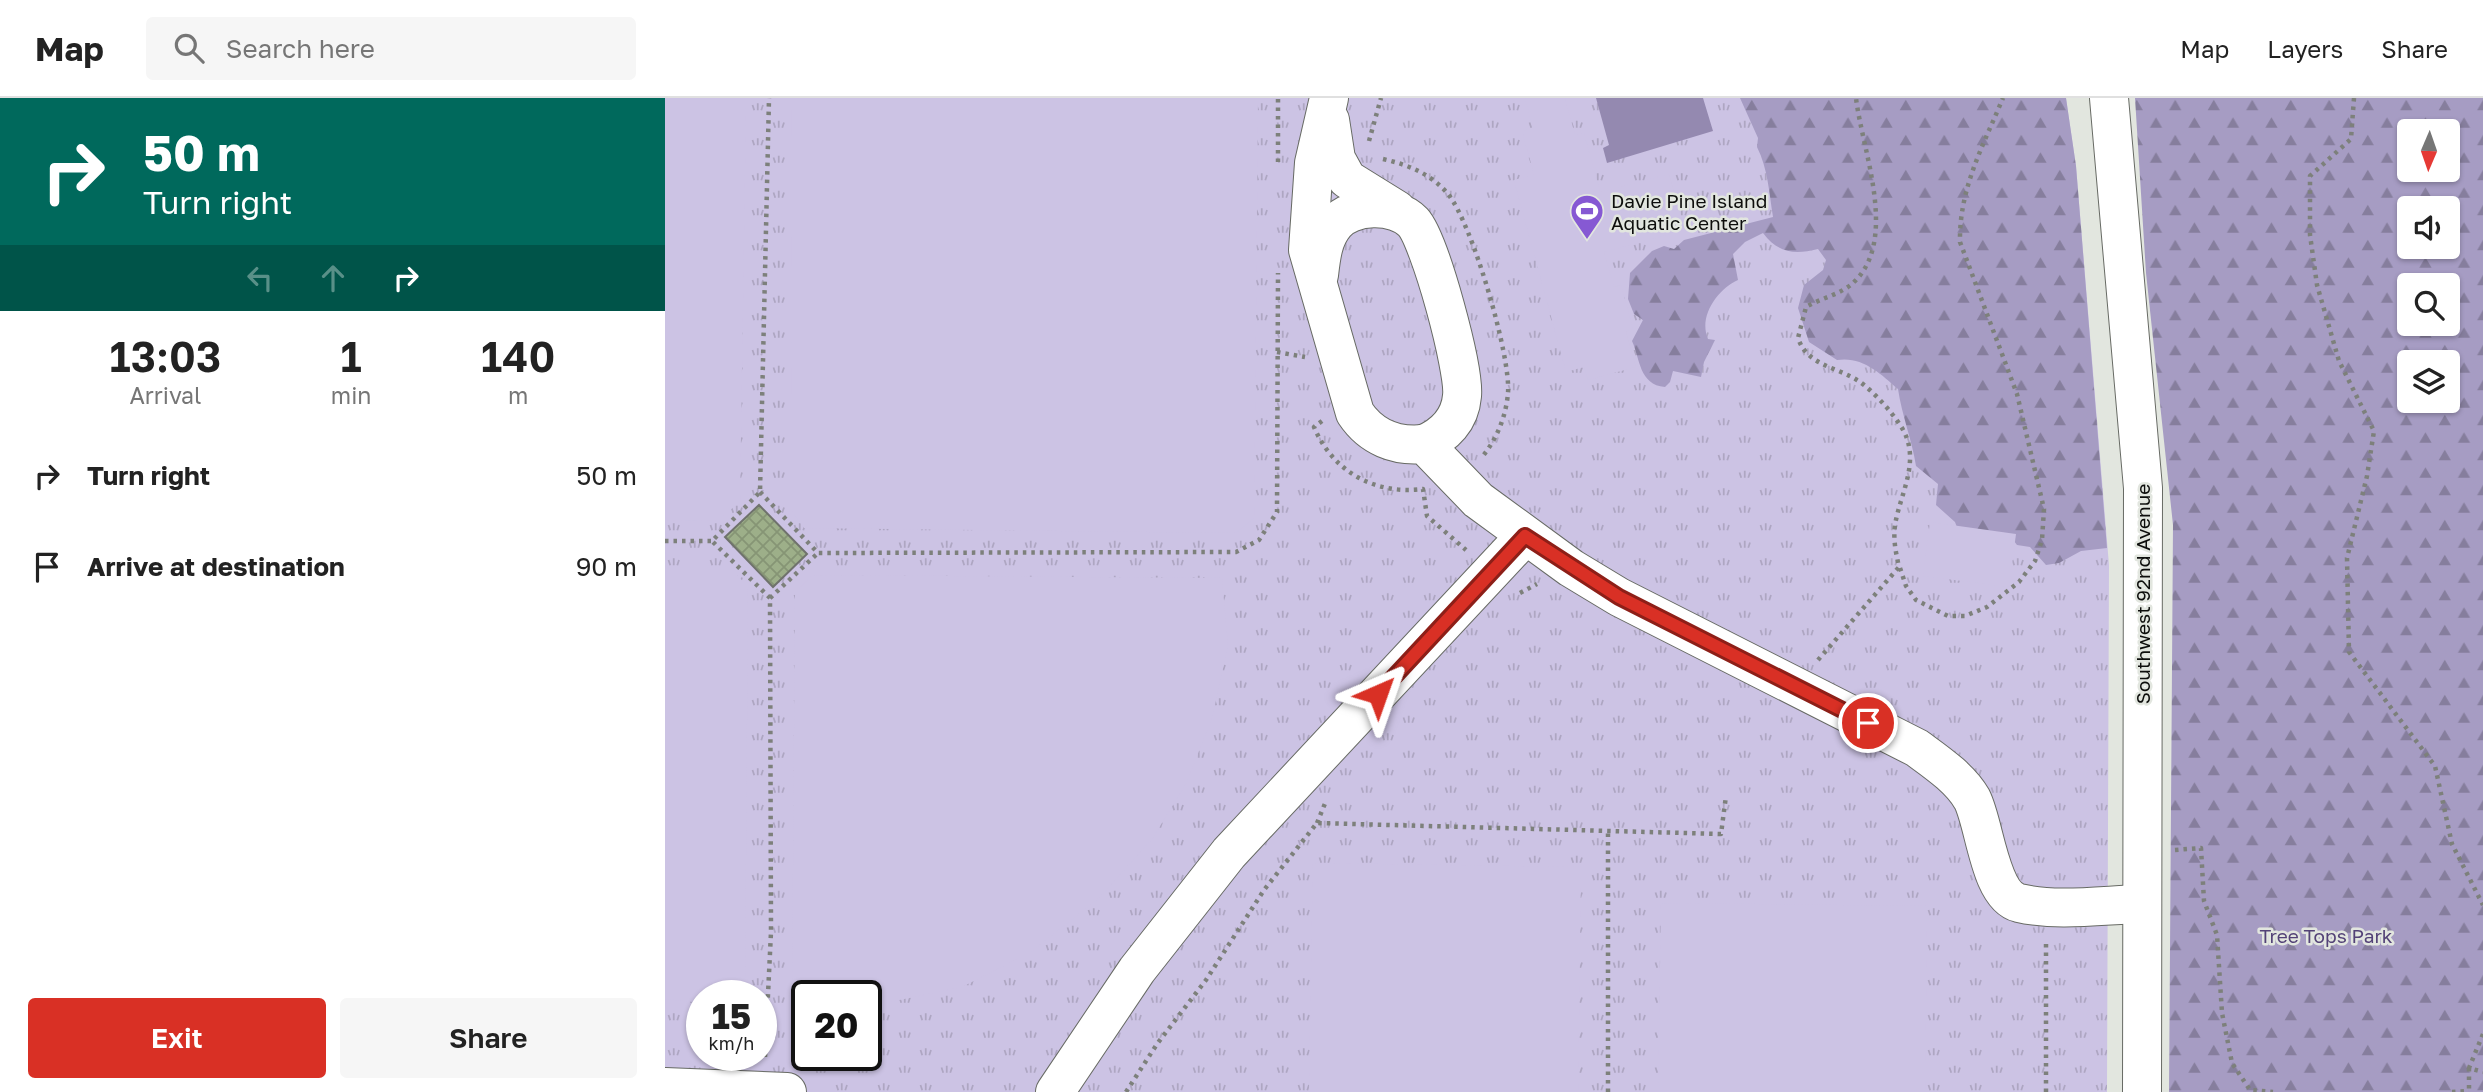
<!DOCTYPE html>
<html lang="en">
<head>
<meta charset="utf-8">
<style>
  :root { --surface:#fff; --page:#f6f6f6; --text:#222; --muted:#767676; --line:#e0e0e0; --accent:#d93025 }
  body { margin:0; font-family:"Golos Text",sans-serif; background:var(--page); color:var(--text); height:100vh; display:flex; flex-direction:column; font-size:26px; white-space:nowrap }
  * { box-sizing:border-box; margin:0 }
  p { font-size:23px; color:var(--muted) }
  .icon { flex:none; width:38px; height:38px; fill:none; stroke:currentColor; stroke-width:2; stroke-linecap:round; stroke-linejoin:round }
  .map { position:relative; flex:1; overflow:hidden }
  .details { display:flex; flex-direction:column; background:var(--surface); width:665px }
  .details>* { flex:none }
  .guide { background:#00695c; color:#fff; overflow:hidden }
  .needle { width:46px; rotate:182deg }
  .tools { position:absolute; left:1732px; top:21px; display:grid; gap:14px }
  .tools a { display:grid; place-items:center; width:63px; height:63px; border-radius:7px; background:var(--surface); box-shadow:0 2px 5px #0004; font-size:35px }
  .speed { position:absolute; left:21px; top:882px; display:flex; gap:14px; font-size:35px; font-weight:700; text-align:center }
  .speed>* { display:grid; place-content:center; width:91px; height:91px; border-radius:50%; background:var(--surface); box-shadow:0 2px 5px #0004; line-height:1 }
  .speed small { font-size:18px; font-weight:400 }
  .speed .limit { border:4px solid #111; border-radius:10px; background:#fff; color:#111 }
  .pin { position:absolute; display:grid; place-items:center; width:60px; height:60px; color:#fff; margin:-30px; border:4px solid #fff; border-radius:50%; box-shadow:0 2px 7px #0007 }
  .me { position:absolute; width:77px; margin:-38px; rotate:43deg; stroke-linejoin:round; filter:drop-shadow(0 0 5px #0008) }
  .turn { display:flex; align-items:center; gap:24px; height:147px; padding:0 28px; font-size:32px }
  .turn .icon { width:91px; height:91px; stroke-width:2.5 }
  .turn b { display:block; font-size:49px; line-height:60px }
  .lanes { display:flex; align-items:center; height:66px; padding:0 28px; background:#0003; justify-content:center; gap:35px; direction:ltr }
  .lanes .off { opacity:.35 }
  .eta { display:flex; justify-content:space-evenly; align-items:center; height:119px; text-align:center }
  .eta b { font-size:42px; font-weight:600; line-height:49px }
  .button { display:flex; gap:14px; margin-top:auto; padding:14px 28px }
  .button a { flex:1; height:80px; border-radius:7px; background:var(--accent); color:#fff; font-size:28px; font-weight:600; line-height:80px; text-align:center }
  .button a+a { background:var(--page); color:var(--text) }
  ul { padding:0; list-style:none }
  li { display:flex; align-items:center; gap:21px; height:91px; padding:0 28px }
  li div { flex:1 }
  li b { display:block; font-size:26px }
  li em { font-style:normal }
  header { display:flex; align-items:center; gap:42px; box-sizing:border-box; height:98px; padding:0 35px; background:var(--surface); border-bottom:2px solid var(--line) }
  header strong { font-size:33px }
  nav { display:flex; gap:38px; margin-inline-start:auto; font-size:24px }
  .search { width:490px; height:63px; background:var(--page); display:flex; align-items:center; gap:18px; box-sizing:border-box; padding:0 24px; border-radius:7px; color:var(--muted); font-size:26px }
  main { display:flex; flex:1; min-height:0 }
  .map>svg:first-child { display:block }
  .grass { fill:url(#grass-tufts); fill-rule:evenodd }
  .forest { fill:url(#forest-firs); fill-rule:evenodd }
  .pitch { fill:#ccc3e4 }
  .water { fill:#9489b0 }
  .building { fill:url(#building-cross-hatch); stroke:#6f726c; stroke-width:2 }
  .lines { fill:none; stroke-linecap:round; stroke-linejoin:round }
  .minor-casing { stroke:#676a64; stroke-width:40 }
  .path { stroke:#7d807b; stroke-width:4.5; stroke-dasharray:3.5 5; stroke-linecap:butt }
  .minor { stroke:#fff; stroke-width:38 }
  .route-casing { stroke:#8d1f18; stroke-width:18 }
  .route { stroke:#d93025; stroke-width:12 }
  .labels { text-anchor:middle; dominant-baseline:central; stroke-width:5; stroke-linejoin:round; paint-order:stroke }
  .poi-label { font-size:19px; fill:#0d0e0c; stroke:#e2e6df; text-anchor:start }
  .street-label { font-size:19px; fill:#0d0e0c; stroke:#e2e6df }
  .park-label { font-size:19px; fill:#534277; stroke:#e2e6df }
</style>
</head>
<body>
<header>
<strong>Map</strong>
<div class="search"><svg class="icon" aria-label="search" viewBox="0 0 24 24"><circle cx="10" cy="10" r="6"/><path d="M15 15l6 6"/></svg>Search here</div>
<nav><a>Map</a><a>Layers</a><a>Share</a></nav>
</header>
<main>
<section class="details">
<div class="guide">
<div class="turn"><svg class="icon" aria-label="right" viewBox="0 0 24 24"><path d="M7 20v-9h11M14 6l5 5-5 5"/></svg><div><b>50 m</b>Turn right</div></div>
<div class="lanes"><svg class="icon off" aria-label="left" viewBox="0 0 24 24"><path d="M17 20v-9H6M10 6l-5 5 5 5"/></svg><svg class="icon off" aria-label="ahead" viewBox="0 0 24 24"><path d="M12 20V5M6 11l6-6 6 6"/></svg><svg class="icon" aria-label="right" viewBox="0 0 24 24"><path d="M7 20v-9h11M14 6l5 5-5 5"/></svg></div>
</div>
<div class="eta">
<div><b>13:03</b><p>Arrival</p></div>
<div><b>1</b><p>min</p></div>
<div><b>140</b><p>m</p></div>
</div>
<ul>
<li><svg class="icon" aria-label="right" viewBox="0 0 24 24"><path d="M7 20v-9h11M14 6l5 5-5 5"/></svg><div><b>Turn right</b></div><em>50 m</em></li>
<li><svg class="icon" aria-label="arrive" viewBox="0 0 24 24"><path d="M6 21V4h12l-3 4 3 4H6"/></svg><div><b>Arrive at destination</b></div><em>90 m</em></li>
</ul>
<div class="button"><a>Exit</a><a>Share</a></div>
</section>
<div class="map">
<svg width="1818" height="994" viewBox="0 0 1818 994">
  <defs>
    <pattern id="grass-tufts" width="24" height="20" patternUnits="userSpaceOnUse" patternTransform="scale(1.75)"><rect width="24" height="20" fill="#ccc3e4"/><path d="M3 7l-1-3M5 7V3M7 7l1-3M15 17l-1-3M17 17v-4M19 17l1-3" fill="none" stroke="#aea6c2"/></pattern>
    <pattern id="forest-firs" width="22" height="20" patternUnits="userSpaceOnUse" patternTransform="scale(1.75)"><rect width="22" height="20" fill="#a69cc3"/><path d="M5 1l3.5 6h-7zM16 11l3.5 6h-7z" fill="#867e9d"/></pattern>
    <pattern id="building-cross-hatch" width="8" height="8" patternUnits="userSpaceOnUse" patternTransform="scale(1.75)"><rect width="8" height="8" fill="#9daf89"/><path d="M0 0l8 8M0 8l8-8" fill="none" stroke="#869575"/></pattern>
  </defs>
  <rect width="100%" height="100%" fill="#e2e6df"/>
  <!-- grass -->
  <path class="grass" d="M0,0H1401L1411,68L1444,467L1442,994H0ZM37,898H96V957H37ZM142,898H201V957H142Z"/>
  <!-- forest -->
  <g class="forest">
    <path d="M1075,0H1401L1411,68L1442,450L1416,453L1394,465L1381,467L1365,449L1352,447L1345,438L1293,432L1290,424L1271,407L1273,386L1251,368C1247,342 1237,318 1233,291C1215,275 1197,258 1172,262L1144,244L1133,210L1139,187L1158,172L1161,162L1153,151C1129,157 1113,155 1098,135L1080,144L1068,156L1073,182C1053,191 1033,218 1043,241L1050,242L1039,264L1036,279L1008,273L1005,284L1000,289C974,287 975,260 967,243L978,222L969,216L963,201L965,175L987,153L999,148L1009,151L1019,142L1108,119C1104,94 1103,71 1092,49L1093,40Z"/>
    <path d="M1470,0H1818V994H1504L1508,427L1481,175ZM1745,33H1783V72H1745ZM1745,110H1783V149H1745ZM1745,187H1783V226H1745ZM1745,264H1783V303H1745Z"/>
  </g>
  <!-- pitch -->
  <g class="pitch">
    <polygon points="0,0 81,0 75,404 53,422 0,423"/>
    <polygon points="127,0 593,0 589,420 571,435 139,430 126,412"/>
    <polygon points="860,0 900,0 910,37 919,35 935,94 1004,76 1020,132 939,154 949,189 956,187 968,231 961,234 971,269 923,282 919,269 901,274 849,82 869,76 857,33 868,30"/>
    <polygon points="1265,424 1351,436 1344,489 1258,478"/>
    <polygon points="0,470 66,470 83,489 80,898 37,898 37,905 0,901"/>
    <polygon points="147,477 557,480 563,548 547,620 521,686 487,741 435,799 366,854 297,889 201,909 201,898 142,898 142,911 127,910 130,495"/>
    <polygon points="648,765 916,769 913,994 644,994"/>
    <polygon points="996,805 1262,808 1260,994 993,994"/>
  </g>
  <!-- water -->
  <polygon class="water" points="931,0 1038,0 1048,33 942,65 938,50 944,47"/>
  <!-- building -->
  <polygon class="building" points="94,407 142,456 108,489 60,439"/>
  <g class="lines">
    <defs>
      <g id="minor">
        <path d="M664,0L649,65L643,152L690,315C706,339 731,349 759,346L813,402L906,470L954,499L1252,650C1271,664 1295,680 1307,701C1320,726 1324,797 1354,805C1392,814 1438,807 1477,806"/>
        <polyline points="1444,0 1478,390 1477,994"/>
        <polyline points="665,22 671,61 682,81 732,112"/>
        <path d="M654,177C656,159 658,140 670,126C686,106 730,105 748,124C765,142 800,272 797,298C795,322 780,337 759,346"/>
        <polyline points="0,989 122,994"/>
        <polyline points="390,994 472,872 564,755 860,438"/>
      </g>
    </defs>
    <!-- minor casing -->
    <use href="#minor" class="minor-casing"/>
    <!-- path -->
    <g class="path">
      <polyline points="1689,0 1686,41 1645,78 1645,137 1652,187 1674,263 1709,333 1702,378 1682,460 1684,554 1770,668 1787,746 1818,807"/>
      <polyline points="704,43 716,0"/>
      <path d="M718,61C744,67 766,76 783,96C807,125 846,258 843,295C841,318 832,341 817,359"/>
      <polyline points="613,64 613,0"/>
      <polyline points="612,254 640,259"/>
      <path d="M657,323L649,329C668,374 710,397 758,391L762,418L801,452"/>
      <polyline points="95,394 153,455 571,454 594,442 612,414 613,175"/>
      <polyline points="0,443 47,443"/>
      <path d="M1235,470L1241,488L1251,502L1283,518H1300L1322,509L1354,484L1370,463L1377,442L1379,411L1352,296L1295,144C1294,91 1318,48 1338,0"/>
      <polyline points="855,495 872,486"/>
      <polyline points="105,500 153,455"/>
      <path d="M1153,562L1234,469C1231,455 1228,442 1230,427C1235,397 1253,368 1241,338C1235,322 1206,290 1192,282C1169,268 1142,267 1133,240L1141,209C1156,200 1177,196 1189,184C1234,141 1197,52 1191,0"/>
      <polyline points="652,725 661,703"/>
      <polyline points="1510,752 1536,750 1539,803 1552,837 1557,915 1567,965 1585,992 1608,994"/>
      <polyline points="1818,936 1804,970 1818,974"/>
      <polyline points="100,959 106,834 105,500 47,443 95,394 104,0"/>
      <polyline points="1804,970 1804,994"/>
      <polyline points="461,994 492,946 541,882 599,792 652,725 1056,736 1061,698"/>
      <polyline points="943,994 943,731"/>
      <polyline points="1381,994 1381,841"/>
      <polyline points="1787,994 1804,993"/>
    </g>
    <!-- minor -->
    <use href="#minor" class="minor"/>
  </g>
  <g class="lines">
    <defs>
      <polyline id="route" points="713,596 860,438 954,499 1203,625"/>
    </defs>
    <!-- route casing -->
    <use href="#route" class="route-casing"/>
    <!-- route -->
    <use href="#route" class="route"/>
  </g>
  <!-- icons -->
  <defs>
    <symbol id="stadium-pin" viewBox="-11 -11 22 30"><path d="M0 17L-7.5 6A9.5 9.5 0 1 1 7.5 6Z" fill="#8659d3" stroke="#e2e6df"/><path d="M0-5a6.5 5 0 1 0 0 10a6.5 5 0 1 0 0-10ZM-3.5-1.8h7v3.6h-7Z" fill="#fff"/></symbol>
  </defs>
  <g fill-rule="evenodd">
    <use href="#stadium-pin" x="903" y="94" width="38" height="52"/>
  </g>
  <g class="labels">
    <!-- poi labels -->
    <g class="poi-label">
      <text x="946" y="102">Davie Pine Island<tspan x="946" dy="22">Aquatic Center</tspan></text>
    </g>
    <!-- street labels -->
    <g class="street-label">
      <text transform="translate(1477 496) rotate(-90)">Southwest 92nd Avenue</text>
    </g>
    <!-- park labels -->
    <g class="park-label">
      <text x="1661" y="837">Tree Tops Park</text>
    </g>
  </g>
</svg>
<div class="tools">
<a><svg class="needle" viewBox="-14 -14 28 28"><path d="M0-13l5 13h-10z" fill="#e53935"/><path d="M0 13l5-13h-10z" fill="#767676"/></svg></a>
<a><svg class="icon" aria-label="sound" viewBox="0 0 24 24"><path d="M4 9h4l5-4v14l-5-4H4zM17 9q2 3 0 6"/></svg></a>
<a><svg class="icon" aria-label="search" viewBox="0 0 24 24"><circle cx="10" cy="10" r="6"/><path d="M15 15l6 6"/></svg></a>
<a><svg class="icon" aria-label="layers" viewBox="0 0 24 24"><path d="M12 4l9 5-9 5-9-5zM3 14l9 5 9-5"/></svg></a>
</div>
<div class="speed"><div>15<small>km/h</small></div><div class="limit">20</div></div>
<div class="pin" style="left:1203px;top:625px;background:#d93025"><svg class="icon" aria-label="arrive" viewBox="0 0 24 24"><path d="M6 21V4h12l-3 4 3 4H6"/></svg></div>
<svg class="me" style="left:713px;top:596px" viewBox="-20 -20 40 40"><path d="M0-17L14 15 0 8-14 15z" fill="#d93025" stroke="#fff" stroke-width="4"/></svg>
</div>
</main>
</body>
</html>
